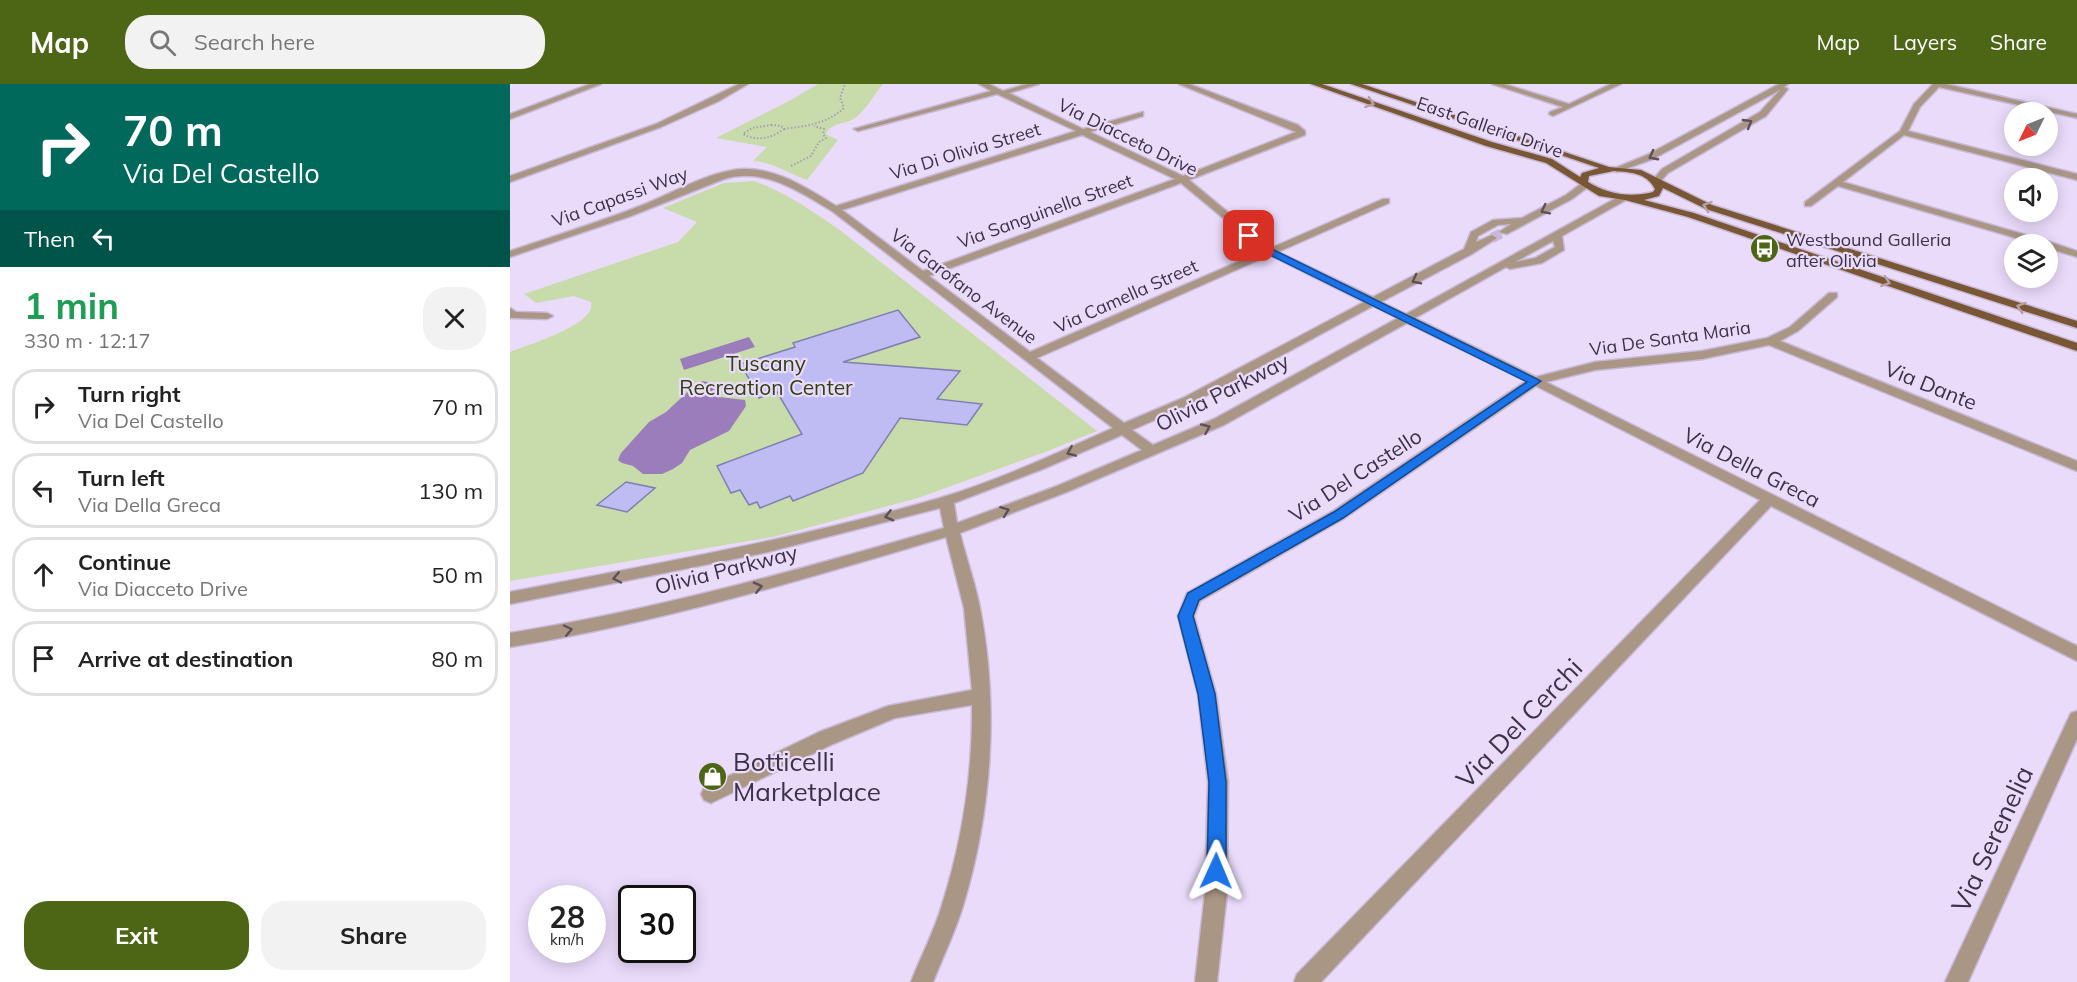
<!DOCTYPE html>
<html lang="en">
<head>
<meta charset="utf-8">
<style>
  :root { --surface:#fff; --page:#f2f2f2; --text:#222; --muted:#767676; --line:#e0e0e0; --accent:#4c6616 }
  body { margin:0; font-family:Mulish,sans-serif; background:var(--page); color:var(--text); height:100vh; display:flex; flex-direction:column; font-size:22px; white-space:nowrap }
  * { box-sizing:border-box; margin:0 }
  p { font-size:20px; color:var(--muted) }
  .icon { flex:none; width:33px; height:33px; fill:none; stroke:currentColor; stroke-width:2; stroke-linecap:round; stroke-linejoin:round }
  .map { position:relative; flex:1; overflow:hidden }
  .sheet { display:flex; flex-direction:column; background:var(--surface); width:510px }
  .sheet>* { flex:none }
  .top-card { background:#00695c; color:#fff; overflow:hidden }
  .needle { width:39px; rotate:227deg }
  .tools { position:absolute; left:1494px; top:18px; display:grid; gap:12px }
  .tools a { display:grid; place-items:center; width:54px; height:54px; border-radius:50%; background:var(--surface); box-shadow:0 3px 15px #0003; font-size:30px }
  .speed { position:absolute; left:18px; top:801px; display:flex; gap:12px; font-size:30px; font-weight:700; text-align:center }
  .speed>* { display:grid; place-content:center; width:78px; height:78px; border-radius:50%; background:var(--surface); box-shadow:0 3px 15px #0003; line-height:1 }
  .speed small { font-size:15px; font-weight:400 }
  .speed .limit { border:3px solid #111; border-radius:9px; background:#fff; color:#111 }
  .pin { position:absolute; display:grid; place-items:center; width:51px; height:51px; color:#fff; margin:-26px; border-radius:12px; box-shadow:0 3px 9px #0006 }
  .me { position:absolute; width:66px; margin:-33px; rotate:1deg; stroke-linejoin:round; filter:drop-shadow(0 0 4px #0008) }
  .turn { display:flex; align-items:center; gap:21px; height:126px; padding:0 24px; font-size:27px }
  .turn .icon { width:78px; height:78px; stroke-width:2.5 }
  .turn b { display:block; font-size:42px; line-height:51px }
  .then { display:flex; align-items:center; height:57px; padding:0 24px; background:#0003; gap:12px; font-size:22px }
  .round { display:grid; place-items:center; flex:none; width:63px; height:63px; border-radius:24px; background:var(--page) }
  .overview { display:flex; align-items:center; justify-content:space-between; height:102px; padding:0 24px }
  h1 { font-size:36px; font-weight:700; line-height:45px; color:#1e9e55 }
  .cta { display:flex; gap:12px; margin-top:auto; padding:12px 24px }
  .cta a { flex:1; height:69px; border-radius:24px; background:var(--accent); color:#fff; font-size:24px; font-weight:700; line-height:69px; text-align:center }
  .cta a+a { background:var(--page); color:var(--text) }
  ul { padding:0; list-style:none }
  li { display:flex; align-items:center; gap:18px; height:75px; margin:0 12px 9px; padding:0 12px; border:3px solid var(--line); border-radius:24px }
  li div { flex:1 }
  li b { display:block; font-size:22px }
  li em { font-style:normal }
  header { display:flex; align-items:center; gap:36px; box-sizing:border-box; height:84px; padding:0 30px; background:var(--accent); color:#fff }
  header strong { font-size:28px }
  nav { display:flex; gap:33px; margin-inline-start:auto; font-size:21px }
  .search { width:420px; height:54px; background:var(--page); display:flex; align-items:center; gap:15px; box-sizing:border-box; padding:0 21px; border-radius:24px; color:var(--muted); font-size:22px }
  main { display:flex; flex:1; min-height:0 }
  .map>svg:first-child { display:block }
  .green { fill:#c7dcaa }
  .water { fill:#9b7dbb }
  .building { fill:#bebcf3; stroke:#817eb2; stroke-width:1.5 }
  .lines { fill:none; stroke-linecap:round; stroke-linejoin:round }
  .minor-tunnel { stroke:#c7b9d7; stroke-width:10; stroke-dasharray:10 5; stroke-linecap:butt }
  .minor-casing { stroke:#c7b9d7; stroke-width:3 }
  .major-casing { stroke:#c7b9d7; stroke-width:3 }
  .path { stroke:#aa9db9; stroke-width:2; stroke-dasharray:1.5 2; stroke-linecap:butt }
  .minor { fill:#aa9684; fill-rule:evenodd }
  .major { fill:#795735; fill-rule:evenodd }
  .oneway { stroke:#b7a0a2 }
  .oneway2 { stroke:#5d5059 }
  .route { fill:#1a73e8; stroke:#114b97; stroke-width:1.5 }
  .labels { text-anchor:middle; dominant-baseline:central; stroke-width:4.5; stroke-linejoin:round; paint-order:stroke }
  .far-street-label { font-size:18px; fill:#3c3247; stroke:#eadbfb }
  .far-poi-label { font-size:18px; fill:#3c3247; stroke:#eadbfb; text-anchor:start }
  .park-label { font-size:21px; fill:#304110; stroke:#eadbfb }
  .street-label { font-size:21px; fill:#3c3247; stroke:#eadbfb }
  .near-street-label { font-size:26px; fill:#3c3247; stroke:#eadbfb }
  .near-poi-label { font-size:26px; fill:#3c3247; stroke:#eadbfb; text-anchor:start }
</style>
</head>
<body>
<header>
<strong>Map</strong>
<div class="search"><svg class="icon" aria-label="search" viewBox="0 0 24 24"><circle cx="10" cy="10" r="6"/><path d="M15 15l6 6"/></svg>Search here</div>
<nav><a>Map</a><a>Layers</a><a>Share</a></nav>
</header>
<main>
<section class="sheet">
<div class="top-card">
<div class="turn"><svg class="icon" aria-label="right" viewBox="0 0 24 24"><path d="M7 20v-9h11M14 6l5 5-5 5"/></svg><div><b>70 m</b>Via Del Castello</div></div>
<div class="then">Then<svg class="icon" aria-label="left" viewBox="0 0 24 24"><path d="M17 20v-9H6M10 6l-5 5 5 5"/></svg></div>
</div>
<div class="overview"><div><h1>1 min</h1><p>330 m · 12:17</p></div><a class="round"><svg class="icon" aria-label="close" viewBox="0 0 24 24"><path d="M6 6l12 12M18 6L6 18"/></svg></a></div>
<ul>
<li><svg class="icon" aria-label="right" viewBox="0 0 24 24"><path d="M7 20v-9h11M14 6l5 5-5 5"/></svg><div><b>Turn right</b><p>Via Del Castello</p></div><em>70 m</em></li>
<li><svg class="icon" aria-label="left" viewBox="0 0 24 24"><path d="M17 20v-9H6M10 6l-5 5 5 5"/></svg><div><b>Turn left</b><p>Via Della Greca</p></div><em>130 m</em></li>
<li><svg class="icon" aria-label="ahead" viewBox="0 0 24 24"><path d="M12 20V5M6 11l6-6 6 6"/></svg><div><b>Continue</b><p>Via Diacceto Drive</p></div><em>50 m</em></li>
<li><svg class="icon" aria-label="arrive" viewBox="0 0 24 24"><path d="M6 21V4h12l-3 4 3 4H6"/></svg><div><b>Arrive at destination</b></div><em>80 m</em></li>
</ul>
<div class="cta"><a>Exit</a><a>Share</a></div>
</section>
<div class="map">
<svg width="1567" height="898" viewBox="0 0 1567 898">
  <rect width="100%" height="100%" fill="#eadbfb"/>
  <!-- green -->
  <g class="green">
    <path d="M308,0H373C364,11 356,26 345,34C336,41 322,37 316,50L328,56L297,96C278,89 263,78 243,77L257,63L206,54L279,17Z"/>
    <path d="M244,97C277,109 302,127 331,147L587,347L538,367L408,414L263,453L0,497V268C18,261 88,240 81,218L64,212L26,219L14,210L168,158L187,138L153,124L214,99Z"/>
  </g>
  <!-- water -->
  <g class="water">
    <polygon points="239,253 245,263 174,286 170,275"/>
    <polygon points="193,297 206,300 204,310 209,313 235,316 236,322 219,347 180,366 172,379 163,385 152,390 133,390 123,382 112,379 108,376 111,369 139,338 156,328 186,300"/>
  </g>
  <!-- building -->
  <g class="building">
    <polygon points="388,226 410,253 333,278 450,287 427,315 472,320 457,341 390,334 353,389 283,417 280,412 250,424 247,418 239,421 230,406 221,409 207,382 292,350 267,308 249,314 231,280 285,263 283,259"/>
    <polygon points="116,398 145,404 117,428 87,421"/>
  </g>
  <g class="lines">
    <!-- minor-tunnel -->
    <polyline class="minor-tunnel" points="982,154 994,148"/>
    <defs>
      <g id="minor">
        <polygon points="80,0 91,0 0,35 0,30"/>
        <polygon points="229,0 238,0 209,17 151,43 0,98 0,92 146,40"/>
        <path d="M469,0H479L493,7L517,0H529L499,9L573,45L633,28V32L580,48L673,92L786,48L669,0H679L788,41L795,47V51L679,96L761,164L873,115H879V119L768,168L863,213L954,165L961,148L983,136L1012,134L1056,111L1072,99H1078V103L1062,115L997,150L989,148L1001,140L988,141L968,152L966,158L982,151L987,154L962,170L871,218L896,230L1110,112H1116V116L1052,152L1054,166L1032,179L1000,185L996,183L905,234L1026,293L1085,278L1192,267L1257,254L1280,243L1319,209H1327V213L1288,247L1270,257L1567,377V387L1259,261L1192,275L1085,286L1036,298L1567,562V577L1261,422L811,898H784L787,890L1250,416L1026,302L833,435L690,517L684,532L706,610L718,698L717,809L707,898H685L695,809L698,698L688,610L668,532L677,509L823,427L1016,297L897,239L714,341L557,408L450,449C456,474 465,498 470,524C489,621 482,727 453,822C445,848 433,873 423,898H401C411,872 424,848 432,821C452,758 463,688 462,621L385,634L323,660L201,719L194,716L191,710L194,704L309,648L378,622L462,606L454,524L436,453C292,496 148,539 0,563V549C147,526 291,485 434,444L430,424L254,469L0,520V508C144,480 289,455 430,414C490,396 547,369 603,344L322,127C288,107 254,83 214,95L121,132L0,173V167C44,152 87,139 130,122C162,110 198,87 233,85C267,84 298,105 326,122L566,47L487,10L348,47L344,45L481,7ZM572,51L665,95L413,187L332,126ZM671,99L753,167L520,268L419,192ZM1043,157L1045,163L1025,174L1005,178ZM760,171L854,218L673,314L614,339L527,274ZM863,222L888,234L704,335L643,361L622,346L681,320ZM612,351L632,366L547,402L447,439L444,419L533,385Z"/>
        <polygon points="982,0 994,0 1059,20 1101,0 1111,0 1043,32 1039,30 1040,28 1053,23"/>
        <polygon points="1269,0 1278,0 1274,3 1278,5 1256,32 1158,89 1149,99 1142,97 1152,85 1250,28 1270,6 1143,75 1107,88 1103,85 1137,71"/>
        <polygon points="1423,0 1436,0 1567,30 1567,34 1429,3 1410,23 1398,47 1567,90 1567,96 1394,51 1333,98 1540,158 1567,167 1567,173 1538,164 1538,160 1527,160 1328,102 1301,122 1295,122 1295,118 1390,47 1404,20"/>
        <polygon points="0,224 6,228 37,229 43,232 37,235 3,234 0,234"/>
        <polygon points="1567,627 1567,655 1458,898 1435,898 1561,629"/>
      </g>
      <path id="major" d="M801,0H812L982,58L1042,75L1070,93L1072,89L1089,84L841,0H852L1099,83L1131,86L1202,121L1567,237V244L1196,125L1153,104L1149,112L1134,116L1184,129L1567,259V267L1178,133L1115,116L1089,112L1036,79L976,62ZM1104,87C1120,88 1137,89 1145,105L1143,108C1120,114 1098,110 1078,98L1079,92Z"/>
    </defs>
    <!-- minor casing -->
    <use href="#minor" class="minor-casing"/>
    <!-- major casing -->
    <use href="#major" class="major-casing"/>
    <!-- path -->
    <g class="path">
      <path d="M261,41L271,42L274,45C262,54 247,58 233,50L242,44Z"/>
      <path d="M274,45C296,42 317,40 334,24L330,14L335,0"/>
      <polyline points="281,82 301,72 309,58 316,54 313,50 314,45 304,42"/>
    </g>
    <!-- minor -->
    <use href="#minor" class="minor"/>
    <!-- major -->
    <use href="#major" class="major"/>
  </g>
  <!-- one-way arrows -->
  <defs><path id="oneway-chevron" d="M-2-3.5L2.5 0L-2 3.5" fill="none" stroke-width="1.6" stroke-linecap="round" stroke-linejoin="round" transform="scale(1.5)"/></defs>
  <g class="oneway">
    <use href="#oneway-chevron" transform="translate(860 19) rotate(19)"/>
    <use href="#oneway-chevron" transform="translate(1197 122) rotate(-161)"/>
    <use href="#oneway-chevron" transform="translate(1376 198) rotate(19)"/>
    <use href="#oneway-chevron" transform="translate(1511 223) rotate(-162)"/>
  </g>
  <g class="oneway2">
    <use href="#oneway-chevron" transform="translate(1238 39) rotate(-30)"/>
    <use href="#oneway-chevron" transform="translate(1143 72) rotate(152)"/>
    <use href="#oneway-chevron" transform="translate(1035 126) rotate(153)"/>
    <use href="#oneway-chevron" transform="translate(906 196) rotate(152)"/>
    <use href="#oneway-chevron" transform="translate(696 344) rotate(-24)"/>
    <use href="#oneway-chevron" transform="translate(561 368) rotate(157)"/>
    <use href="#oneway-chevron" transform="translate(495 427) rotate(-21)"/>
    <use href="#oneway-chevron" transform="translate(379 432) rotate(166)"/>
    <use href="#oneway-chevron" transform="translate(107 494) rotate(168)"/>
    <use href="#oneway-chevron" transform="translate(248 503) rotate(-13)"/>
    <use href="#oneway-chevron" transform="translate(58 546) rotate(-12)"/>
  </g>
  <!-- route -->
  <polygon class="route" points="736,150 742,150 762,165 1031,297 833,434 689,516 683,532 705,610 716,698 716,787 713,793 706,796 700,793 697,787 699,698 688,610 668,532 678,509 824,428 1017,298 756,169 736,154"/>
  <!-- icons -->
  <defs>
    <symbol id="bus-disc" viewBox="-11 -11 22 22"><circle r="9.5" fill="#4c6616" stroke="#eadbfb"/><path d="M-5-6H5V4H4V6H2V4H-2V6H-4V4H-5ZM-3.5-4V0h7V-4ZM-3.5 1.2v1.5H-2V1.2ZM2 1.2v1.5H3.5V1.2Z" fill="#fff"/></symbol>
    <symbol id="shop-disc" viewBox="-11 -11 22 22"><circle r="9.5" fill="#4c6616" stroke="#eadbfb"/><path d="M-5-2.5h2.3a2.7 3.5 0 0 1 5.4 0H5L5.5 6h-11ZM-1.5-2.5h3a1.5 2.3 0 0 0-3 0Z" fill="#fff"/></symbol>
  </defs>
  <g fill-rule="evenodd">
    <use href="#bus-disc" x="1238" y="148" width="33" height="33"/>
    <use href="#shop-disc" x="186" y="676" width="33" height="33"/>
  </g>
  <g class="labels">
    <!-- far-street labels -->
    <g class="far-street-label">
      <text transform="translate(980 43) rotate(19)">East Galleria Drive</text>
      <text transform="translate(618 53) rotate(26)">Via Diacceto Drive</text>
      <text transform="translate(455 67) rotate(-17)">Via Di Olivia Street</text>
      <text transform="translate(110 113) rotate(-20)">Via Capassi Way</text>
      <text transform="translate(535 127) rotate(-20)">Via Sanguinella Street</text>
      <text transform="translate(454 202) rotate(37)">Via Garofano Avenue</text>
      <text transform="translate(616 212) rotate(-24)">Via Camella Street</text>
      <text transform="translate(1160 254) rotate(-8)">Via De Santa Maria</text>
    </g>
    <!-- far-poi labels -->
    <g class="far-poi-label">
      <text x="1276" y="155">Westbound Galleria<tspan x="1276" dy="21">after Olivia</tspan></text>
    </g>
    <!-- park labels -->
    <g class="park-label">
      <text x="256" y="279">Tuscany<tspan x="256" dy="24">Recreation Center</tspan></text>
    </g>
    <!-- street labels -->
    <g class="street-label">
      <text transform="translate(1421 301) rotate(22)">Via Dante</text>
      <text transform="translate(712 308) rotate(-27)">Olivia Parkway</text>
      <text transform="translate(1242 383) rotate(27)">Via Della Greca</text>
      <text transform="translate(845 391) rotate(-33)">Via Del Castello</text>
      <text transform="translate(216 485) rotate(-14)">Olivia Parkway</text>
    </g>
    <!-- near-street labels -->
    <g class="near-street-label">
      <text transform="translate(1009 639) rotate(-46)">Via Del Cerchi</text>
      <text transform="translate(1482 755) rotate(-65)">Via Serenelia</text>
    </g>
    <!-- near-poi labels -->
    <g class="near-poi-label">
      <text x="223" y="677">Botticelli<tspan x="223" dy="30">Marketplace</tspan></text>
    </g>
  </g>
</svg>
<div class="tools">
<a><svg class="needle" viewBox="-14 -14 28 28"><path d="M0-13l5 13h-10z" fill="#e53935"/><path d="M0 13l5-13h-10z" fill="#767676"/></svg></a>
<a><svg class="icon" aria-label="sound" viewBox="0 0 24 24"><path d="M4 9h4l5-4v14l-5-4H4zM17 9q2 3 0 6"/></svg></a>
<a><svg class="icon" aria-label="layers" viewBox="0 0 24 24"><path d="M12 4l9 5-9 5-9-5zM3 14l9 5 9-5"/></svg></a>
</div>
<div class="speed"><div>28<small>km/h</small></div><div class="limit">30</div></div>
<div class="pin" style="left:739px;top:152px;background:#d93025"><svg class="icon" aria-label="arrive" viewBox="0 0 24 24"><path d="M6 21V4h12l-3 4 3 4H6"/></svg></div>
<svg class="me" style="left:706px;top:787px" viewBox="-20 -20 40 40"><path d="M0-17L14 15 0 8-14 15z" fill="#1a73e8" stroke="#fff" stroke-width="4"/></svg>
</div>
</main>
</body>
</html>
